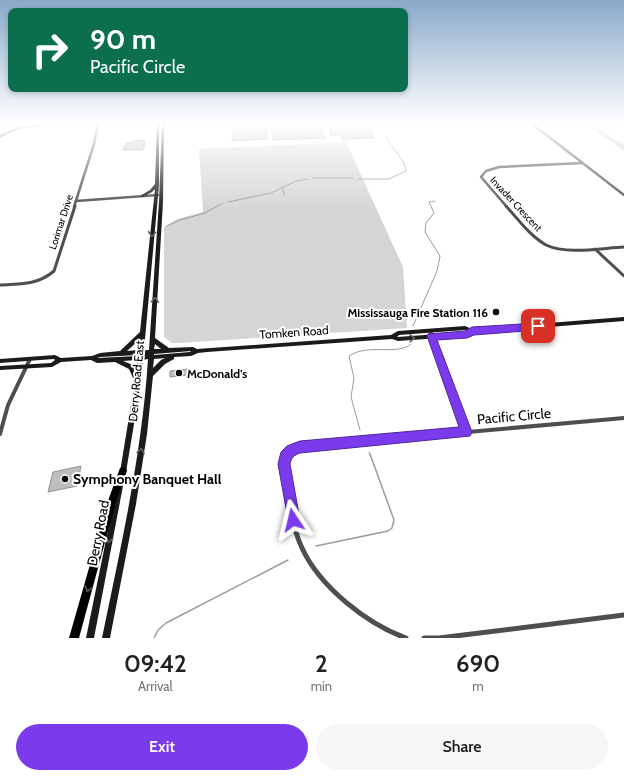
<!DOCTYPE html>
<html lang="en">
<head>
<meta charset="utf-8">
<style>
  :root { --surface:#fff; --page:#f6f6f6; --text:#202124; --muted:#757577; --accent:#7c3aed }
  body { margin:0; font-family:Cabin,sans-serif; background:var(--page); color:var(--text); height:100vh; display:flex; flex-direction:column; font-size:15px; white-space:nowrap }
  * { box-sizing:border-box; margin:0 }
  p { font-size:13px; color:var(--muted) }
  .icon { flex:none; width:22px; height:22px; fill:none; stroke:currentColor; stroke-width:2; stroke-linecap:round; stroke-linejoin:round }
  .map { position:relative; height:638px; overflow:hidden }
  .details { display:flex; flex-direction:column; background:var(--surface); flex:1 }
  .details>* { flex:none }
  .banner { position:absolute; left:8px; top:8px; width:400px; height:84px; border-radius:8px; box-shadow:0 2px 6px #0003; background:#0b6e4f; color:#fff; overflow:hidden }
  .pin { position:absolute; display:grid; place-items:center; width:34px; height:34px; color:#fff; margin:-17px; border-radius:8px; box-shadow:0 2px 6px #0006 }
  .me { position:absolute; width:44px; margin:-22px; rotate:350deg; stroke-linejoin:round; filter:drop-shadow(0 0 3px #0008) }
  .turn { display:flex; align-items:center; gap:14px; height:84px; padding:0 16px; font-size:18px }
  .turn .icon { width:52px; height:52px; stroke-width:2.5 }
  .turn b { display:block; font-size:28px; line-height:34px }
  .eta { display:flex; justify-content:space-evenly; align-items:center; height:68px; text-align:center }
  .eta b { font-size:24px; font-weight:600; line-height:28px }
  .action { display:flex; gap:8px; margin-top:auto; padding:8px 16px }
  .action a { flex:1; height:46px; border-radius:24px; background:var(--accent); color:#fff; font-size:16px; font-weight:600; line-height:46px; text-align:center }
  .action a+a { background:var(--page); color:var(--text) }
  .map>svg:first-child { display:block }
  .green { fill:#d5d5d5 }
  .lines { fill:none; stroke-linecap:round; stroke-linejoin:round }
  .stream-far1 { stroke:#9c9c9c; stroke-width:1 }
  .stream { stroke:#9c9c9c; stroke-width:1.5 }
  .building { fill:#bebebe; stroke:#929292 }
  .minor-far3 { stroke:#4e4e4e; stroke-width:2.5 }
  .minor-far2 { stroke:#4e4e4e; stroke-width:3 }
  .minor-far1 { stroke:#4e4e4e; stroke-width:4 }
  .minor { stroke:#4e4e4e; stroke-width:5 }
  .secondary { fill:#1b1b1b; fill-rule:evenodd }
  .motorway { fill:#000; fill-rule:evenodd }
  .oneway { stroke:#5f5f5f }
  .oneway2 { stroke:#595959 }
  .route { fill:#7c3aed; stroke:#51269a }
  .poi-dot { fill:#000; stroke:#fff; stroke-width:1.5 }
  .labels { text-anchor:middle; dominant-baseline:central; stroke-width:4; stroke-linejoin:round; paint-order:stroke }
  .far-street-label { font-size:10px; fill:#000; stroke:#fff }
  .poi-label { font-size:12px; font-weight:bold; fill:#000; stroke:#fff; text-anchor:end }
  .street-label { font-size:12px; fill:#000; stroke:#fff }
  .near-street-label { font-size:14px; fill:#000; stroke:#fff }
  .near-poi-label { font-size:14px; font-weight:bold; fill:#000; stroke:#fff; text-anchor:start }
</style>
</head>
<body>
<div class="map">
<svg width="624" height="638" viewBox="0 0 624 638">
  <rect width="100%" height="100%" fill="#fff"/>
  <!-- green -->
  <g class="green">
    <polygon points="583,123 592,123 624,145 624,151"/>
    <polygon points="346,142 403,267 407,328 179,343 172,343 164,337 164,227 177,219 203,212 199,149"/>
  </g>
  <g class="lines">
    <!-- stream-far1 -->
    <g class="stream-far1">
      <polyline points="586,123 624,148"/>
      <polyline points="313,178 353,178"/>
      <polyline points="358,179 389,179 406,171 404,163 386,137"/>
      <polyline points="283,188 284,195"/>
      <polyline points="228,202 271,193 296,181 308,179"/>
      <polyline points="167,226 180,220 205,213 223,203"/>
      <polyline points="413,326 437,271 440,256 425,232 426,223 434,213 429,202 435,201"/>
      <path d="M360,430L351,397L354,378L349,356C368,343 399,356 411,344"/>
      <polyline points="369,452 370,455"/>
    </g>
    <!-- stream -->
    <g class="stream">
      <polyline points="316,546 388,531 392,528 394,520 370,454"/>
      <polyline points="154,638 158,630 166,623 288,560"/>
    </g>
  </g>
  <!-- building -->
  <g class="building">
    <polygon points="237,123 266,123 267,139 232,141 234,125"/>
    <polygon points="321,123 325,138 273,140 272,125"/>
    <polygon points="329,123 369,123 374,138 342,139 341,135 331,136"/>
    <polygon points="145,140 144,147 142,150 123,150 126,143 131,143 132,141"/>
    <polygon points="188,369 188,375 170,377 170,371"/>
    <polygon points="81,466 77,486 48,492 53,472"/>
  </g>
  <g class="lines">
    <!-- minor-far3 -->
    <g class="minor-far3">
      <polyline points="531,123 624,195"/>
      <polyline points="0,136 19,128 53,123"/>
      <polyline points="76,201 158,195"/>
      <polyline points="74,207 94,144 98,123"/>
      <polyline points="507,207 481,177 486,171 499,167 582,163"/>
    </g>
    <!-- minor-far2 -->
    <g class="minor-far2">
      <path d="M506,206C518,219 530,236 546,245C567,255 602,248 624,247"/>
      <polyline points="595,249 624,276"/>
      <path d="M0,285C20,284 38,285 54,271L75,206"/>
    </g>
    <!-- minor-far1 -->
    <g class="minor-far1">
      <polyline points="430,331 466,432"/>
      <polyline points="0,434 8,405 30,359"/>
      <polyline points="288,455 300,447 624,418"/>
    </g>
    <!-- minor -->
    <g class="minor">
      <path d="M288,454C281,465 287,480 288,493C291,511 294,531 302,548C320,587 367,624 406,638"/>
      <polyline points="424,638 439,638 624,615"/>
    </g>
    <!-- secondary -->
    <g class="secondary">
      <path d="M157,123H159V185L144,350H149L159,202L162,123H164L163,202L155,338L169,348L193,347L197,349L391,335L398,331L465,326L472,329L624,317V321L473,333L467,336L398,341L392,339L207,352L198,353L191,356L174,357V359L165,364L153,376L147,434L136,504L110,638H102C121,546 142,454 148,359L143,360L141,382L126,472L125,474L123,475L121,474L120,472L135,380H134L129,369L115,362L97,363L91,360L61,362L52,367L0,370V366L51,363L55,360L54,359L0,363V359L55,355L61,358L92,356L100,353L120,351L140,332L155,189L152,192L143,197H142L140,196L150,190L155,184ZM465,330L467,331L466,332L397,337L399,335ZM140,339L138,350L127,351ZM155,344L161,349H154ZM191,351L190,352L154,355V354ZM138,355V356L97,358L100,357ZM165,358L161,360L153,368L154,359ZM137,360L136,372L133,365L123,361Z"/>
      <polygon points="120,483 122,484 123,486 94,638 86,638 117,486 118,484"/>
    </g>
    <!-- motorway -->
    <polygon class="motorway" points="123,467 126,468 127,471 117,498 79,638 69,638 109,498 120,468"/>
  </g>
  <!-- one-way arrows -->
  <defs><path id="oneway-chevron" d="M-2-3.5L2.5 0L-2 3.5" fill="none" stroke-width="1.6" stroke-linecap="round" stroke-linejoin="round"/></defs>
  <g class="oneway">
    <use href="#oneway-chevron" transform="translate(152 234) rotate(95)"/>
    <use href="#oneway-chevron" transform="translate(155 300) rotate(-86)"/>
    <use href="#oneway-chevron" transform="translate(412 338) rotate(-4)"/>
    <use href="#oneway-chevron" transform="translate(141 451) rotate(-81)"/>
    <use href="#oneway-chevron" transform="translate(109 540) rotate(101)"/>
  </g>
  <use class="oneway2" href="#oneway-chevron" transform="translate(88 589) rotate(105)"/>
  <!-- sky -->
  <linearGradient id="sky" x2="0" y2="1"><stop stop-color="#89aaca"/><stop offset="0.58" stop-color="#fff"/><stop offset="1" stop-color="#fff" stop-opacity="0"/></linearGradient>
  <rect width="624" height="212" fill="url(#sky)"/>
  <!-- route -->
  <path class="route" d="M538,323L543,326L538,330L474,335L467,338L437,340L472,432L470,436L300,453C294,455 291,458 290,464L300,520L298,525L293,527L289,525L278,464L281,452L287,446L300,441L459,427L427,336L428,334L465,331L472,327Z"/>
  <!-- markers -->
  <g class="poi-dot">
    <circle cx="496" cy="312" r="4"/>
    <circle cx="179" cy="373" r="4"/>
    <circle cx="65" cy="479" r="4"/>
  </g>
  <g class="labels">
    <!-- far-street labels -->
    <g class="far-street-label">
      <text transform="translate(516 204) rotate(47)">Invader Crescent</text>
      <text transform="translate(61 222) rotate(-72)">Lorimar Drive</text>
    </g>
    <!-- poi labels -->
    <g class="poi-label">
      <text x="488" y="312">Mississauga Fire Station 116</text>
      <text x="187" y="373" text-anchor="start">McDonald's</text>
    </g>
    <!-- street labels -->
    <g class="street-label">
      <text transform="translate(294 332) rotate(-4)">Tomken Road</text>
      <text transform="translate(136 381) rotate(-85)">Derry Road East</text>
    </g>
    <!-- near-street labels -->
    <g class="near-street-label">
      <text transform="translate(514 416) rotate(-5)">Pacific Circle</text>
      <text transform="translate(98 533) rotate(-79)">Derry Road</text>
    </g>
    <!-- near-poi labels -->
    <g class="near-poi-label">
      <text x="73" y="479">Symphony Banquet Hall</text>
    </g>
  </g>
</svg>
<div class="pin" style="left:538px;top:326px;background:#d93025"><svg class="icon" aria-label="arrive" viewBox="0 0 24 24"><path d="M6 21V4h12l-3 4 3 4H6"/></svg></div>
<svg class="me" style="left:293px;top:520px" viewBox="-20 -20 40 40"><path d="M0-17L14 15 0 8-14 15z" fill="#7c3aed" stroke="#fff" stroke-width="4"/></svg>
<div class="banner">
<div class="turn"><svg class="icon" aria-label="right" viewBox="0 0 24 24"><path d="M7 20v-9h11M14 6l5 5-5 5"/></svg><div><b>90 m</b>Pacific Circle</div></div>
</div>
</div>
<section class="details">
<div class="eta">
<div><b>09:42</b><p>Arrival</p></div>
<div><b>2</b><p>min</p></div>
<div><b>690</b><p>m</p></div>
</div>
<div class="action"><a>Exit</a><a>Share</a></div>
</section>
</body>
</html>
